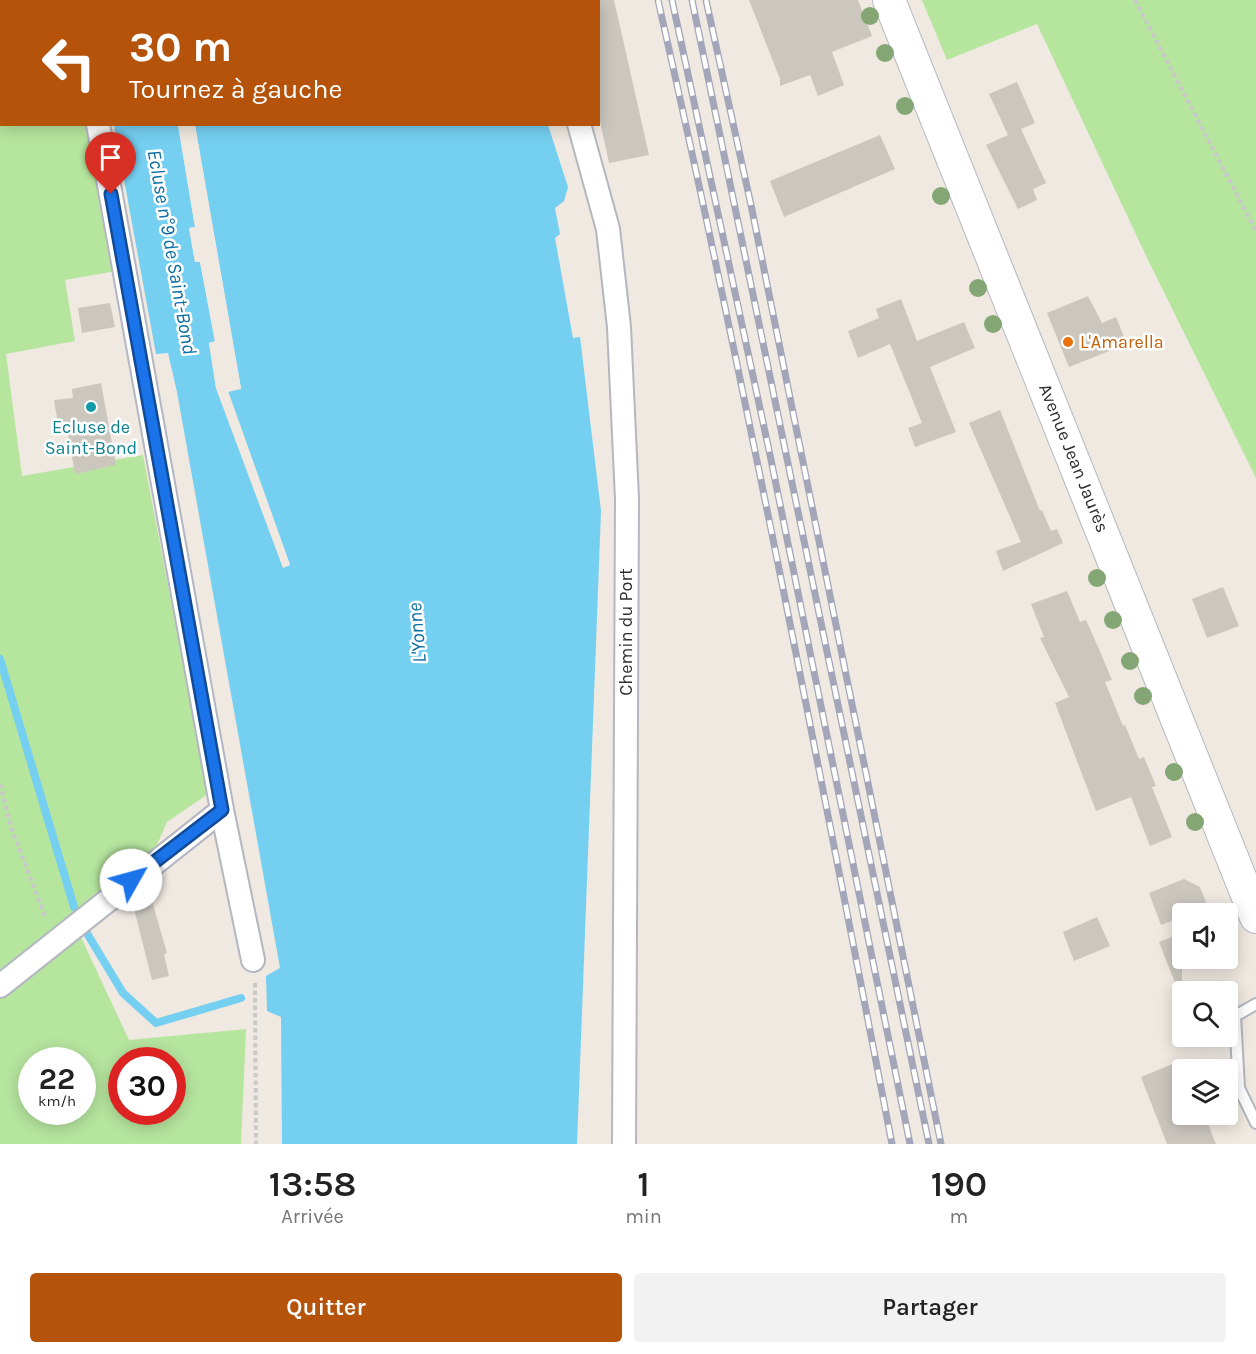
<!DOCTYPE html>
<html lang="fr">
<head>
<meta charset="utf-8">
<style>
  :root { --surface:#fff; --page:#f2f2f2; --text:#222; --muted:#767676; --accent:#b45309 }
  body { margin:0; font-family:Karla,sans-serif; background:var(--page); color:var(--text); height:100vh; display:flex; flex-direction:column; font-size:22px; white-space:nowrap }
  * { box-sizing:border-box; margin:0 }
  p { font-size:20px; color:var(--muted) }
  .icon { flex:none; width:33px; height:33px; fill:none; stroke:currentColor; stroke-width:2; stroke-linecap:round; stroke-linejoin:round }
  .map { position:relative; height:1144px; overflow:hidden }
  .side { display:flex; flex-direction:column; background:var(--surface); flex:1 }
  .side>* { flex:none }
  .guide { position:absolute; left:0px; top:0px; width:600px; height:126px; box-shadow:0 3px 15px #0003; background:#b45309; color:#fff; overflow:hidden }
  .fabs { position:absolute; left:1172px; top:903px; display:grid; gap:12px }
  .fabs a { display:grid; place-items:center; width:66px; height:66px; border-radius:6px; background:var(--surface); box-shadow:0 3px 15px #0003; font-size:30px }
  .speed { position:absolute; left:18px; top:1047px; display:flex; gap:12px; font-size:30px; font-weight:700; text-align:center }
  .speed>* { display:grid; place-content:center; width:78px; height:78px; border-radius:50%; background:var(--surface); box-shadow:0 3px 15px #0003; line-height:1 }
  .speed small { font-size:15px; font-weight:400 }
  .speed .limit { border:9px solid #d22; background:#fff; color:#111 }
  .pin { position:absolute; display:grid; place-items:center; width:51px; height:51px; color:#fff; margin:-62px -26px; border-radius:50% 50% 50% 0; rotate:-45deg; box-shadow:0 0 6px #0007 }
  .pin .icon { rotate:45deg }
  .me { position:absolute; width:66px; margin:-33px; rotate:52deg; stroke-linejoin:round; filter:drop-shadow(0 0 4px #0008) }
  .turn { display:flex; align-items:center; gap:21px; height:126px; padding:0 30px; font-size:27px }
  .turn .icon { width:78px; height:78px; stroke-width:2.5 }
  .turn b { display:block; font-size:42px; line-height:51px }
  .eta { display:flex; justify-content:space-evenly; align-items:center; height:102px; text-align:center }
  .eta b { font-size:36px; font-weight:600; line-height:42px }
  .primary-button { display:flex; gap:12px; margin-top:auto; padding:12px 30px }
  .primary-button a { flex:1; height:69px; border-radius:6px; background:var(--accent); color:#fff; font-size:24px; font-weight:600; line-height:69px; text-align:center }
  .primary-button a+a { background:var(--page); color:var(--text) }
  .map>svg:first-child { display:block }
  .green { fill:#b6e59e; fill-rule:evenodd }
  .water { fill:#75cff0 }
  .pier { fill:#efe9e1 }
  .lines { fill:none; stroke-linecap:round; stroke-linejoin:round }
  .stream { stroke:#75cff0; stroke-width:8 }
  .building { fill:#cbc7bf }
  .service-casing { stroke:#b4b7c1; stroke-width:14 }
  .minor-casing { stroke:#b4b7c1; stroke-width:26 }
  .secondary-casing { stroke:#b4b7c1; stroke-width:34 }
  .path { stroke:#c9c9c9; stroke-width:4; stroke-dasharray:4.5 3; stroke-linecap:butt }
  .service { stroke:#fff; stroke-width:10 }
  .minor { stroke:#fff; stroke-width:22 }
  .secondary { stroke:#fff; stroke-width:32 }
  .rail-casing { stroke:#a3a6b8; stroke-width:7 }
  .rail { stroke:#fff; stroke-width:4.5; stroke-dasharray:14; stroke-linecap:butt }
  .tree { fill:#84a574 }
  .route-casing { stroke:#114b97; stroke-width:15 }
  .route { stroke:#1a73e8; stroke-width:10 }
  .food-dot { fill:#e8710a; stroke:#fff; stroke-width:2 }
  .culture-dot { fill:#0f9aa8; stroke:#fff; stroke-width:2 }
  .labels { text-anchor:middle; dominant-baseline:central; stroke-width:5; stroke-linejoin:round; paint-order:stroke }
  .food-label { font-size:18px; fill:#c56008; stroke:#fff; text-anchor:start }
  .culture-label { font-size:18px; fill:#0d838f; stroke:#fff }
  .street-label { font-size:18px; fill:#2e2e2e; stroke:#fff }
  .water-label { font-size:20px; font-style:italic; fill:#0d6fa3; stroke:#fff }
</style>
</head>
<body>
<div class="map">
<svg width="1256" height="1144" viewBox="0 0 1256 1144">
  <rect width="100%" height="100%" fill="#efe9e1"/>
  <!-- green -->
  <g class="green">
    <polygon points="0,0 66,0 2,2 2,124 89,125 116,271 65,280 75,341 6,354 22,476 143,455 208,794 167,822 156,847 0,974"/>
    <polygon points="922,0 1256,0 1256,478 1148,260 1037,24 947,60"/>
    <path d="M78,931L129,1040L246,1029L241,1144H0V998L33,975ZM32,1060H82V1112H32ZM122,1060H172V1112H122Z"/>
  </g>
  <!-- water -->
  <g class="water">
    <polygon points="173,0 515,0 516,1 174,2"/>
    <polygon points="114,125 178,125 195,227 189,228 195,262 200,262 215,342 209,343 216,388 283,567 290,565 228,391 241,388 195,125 548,125 568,187 564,201 555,208 560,234 555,238 573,338 580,337 601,511 577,1144 282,1144 281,1017 267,1011 266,976 280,968 177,392 168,353 156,354"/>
  </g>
  <!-- pier -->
  <polygon class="pier" points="181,124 198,227 192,231 197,259 203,261 218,341 212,345 219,388 286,563 225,392 227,388 238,386 192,124 195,125 241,389 228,392 290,565 283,568 216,388 209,343 215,341 200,262 195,262 189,228 195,227 178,125"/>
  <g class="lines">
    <!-- stream -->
    <g class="stream">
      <polyline points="0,659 74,907"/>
      <polyline points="85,930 123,993 156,1023 241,998"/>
    </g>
  </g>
  <!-- building -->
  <g class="building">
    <polygon points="598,0 614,0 649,155 609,163 598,112"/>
    <polygon points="749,0 858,0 872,36 832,52 844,85 818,96 810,75 780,86 780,79"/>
    <polygon points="1017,82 1035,123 1021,129 1046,183 1033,189 1037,200 1018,209 986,145 1008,135 989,94"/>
    <polygon points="880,135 895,169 784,217 770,181"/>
    <polygon points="1088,296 1102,323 1116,317 1127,344 1069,367 1047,313"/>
    <polygon points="901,299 917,341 964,322 975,348 930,367 956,432 915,447 908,428 922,423 890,344 858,358 848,331 879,318 876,309"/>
    <polygon points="110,303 115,327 82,333 78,308"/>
    <polygon points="101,383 116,465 75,474 66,423 58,424 54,400 73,398 72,389"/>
    <polygon points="1000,410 1040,511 1042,510 1051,531 1057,529 1063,543 1003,571 996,551 1021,542 969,423"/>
    <polygon points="1223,587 1239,626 1207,638 1192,599"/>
    <polygon points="1067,591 1080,622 1086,620 1099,649 1112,680 1105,682 1123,726 1125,725 1139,759 1144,757 1156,786 1152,787 1172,837 1150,846 1131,797 1096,811 1055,703 1069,697 1040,638 1044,637 1031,604"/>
    <polygon points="1184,879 1200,887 1208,907 1191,914 1182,914 1182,917 1161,925 1149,893"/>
    <polygon points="152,901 167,953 164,954 169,976 152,980 133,905"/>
    <polygon points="1097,917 1110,946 1074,961 1063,932"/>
    <polygon points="1182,933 1182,998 1181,998 1159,942"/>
    <polygon points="1182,1060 1182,1114 1204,1114 1216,1144 1167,1144 1141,1077"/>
  </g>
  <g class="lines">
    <defs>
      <polyline id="service" points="1256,1004 1235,1016 1239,1088 1256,1123"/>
      <g id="minor">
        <polyline points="76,0 76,2"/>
        <polyline points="544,0 545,2"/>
        <polyline points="98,124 222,810 253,960"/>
        <polyline points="579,124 608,229 619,327 627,499 624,1144"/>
        <polyline points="0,986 222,810"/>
      </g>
      <polyline id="secondary" points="889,0 1256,917"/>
    </defs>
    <!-- service casing -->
    <use href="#service" class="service-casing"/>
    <!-- minor casing -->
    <use href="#minor" class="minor-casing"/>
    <!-- secondary casing -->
    <use href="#secondary" class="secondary-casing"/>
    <!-- path -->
    <g class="path">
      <polyline points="1135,0 1256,231"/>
      <polyline points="0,784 12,830 46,919"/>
      <polyline points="255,983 256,1144"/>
    </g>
    <!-- service -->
    <use href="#service" class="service"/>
    <!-- minor -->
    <use href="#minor" class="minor"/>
    <!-- secondary -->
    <use href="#secondary" class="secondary"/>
    <defs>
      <g id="rail">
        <path d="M658,0C744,380 818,762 892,1144"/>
        <polyline points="672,0 769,450 910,1144"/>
        <polyline points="692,0 929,1144"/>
        <polyline points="706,0 751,205 941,1144"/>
      </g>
    </defs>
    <!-- rail casing -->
    <use href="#rail" class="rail-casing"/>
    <!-- rail -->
    <use href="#rail" class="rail"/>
  </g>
  <!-- trees -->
  <g class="tree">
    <circle cx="870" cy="16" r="9"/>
    <circle cx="885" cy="53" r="9"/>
    <circle cx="905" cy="106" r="9"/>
    <circle cx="941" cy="196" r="9"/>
    <circle cx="978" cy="288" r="9"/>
    <circle cx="993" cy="324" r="9"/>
    <circle cx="1097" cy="578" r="9"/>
    <circle cx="1113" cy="620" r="9"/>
    <circle cx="1130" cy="661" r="9"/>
    <circle cx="1143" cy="696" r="9"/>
    <circle cx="1174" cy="772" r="9"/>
    <circle cx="1195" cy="822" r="9"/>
  </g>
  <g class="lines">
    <defs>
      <polyline id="route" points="111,194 222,810 131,880"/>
    </defs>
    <!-- route casing -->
    <use href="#route" class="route-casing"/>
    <!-- route -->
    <use href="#route" class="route"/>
  </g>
  <!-- markers -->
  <circle class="food-dot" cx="1068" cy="342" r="6"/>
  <circle class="culture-dot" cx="91" cy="407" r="6"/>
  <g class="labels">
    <!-- food labels -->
    <g class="food-label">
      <text x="1080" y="342">L'Amarella</text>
    </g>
    <!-- culture labels -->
    <g class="culture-label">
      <text x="91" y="427">Ecluse de<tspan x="91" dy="21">Saint-Bond</tspan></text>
    </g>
    <!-- street labels -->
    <g class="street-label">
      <text transform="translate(1074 458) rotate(68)">Avenue Jean Jaurès</text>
      <text transform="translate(626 632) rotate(-90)">Chemin du Port</text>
    </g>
    <!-- water labels -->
    <g class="water-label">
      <text transform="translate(172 252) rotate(80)">Ecluse n°9 de Saint-Bond</text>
      <text transform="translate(417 633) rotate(-95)">L'Yonne</text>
    </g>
  </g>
</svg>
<div class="fabs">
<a><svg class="icon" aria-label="sound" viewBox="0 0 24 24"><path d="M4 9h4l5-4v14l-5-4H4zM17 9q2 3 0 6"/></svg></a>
<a><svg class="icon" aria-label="search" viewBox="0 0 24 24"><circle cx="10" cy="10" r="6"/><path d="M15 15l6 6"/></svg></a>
<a><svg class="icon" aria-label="layers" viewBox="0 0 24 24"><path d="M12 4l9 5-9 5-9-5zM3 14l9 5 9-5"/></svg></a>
</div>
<div class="speed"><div>22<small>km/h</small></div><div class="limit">30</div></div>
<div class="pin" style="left:111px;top:194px;background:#d93025"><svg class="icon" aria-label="arrive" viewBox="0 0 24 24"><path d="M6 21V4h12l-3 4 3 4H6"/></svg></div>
<svg class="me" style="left:131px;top:880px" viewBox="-20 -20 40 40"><circle r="19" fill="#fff"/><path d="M0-13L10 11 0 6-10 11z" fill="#1a73e8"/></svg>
<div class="guide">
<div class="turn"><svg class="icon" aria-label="left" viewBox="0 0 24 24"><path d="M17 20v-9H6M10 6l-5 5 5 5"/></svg><div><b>30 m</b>Tournez à gauche</div></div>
</div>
</div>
<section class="side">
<div class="eta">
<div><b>13:58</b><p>Arrivée</p></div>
<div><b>1</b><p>min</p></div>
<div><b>190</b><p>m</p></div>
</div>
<div class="primary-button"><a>Quitter</a><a>Partager</a></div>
</section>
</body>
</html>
